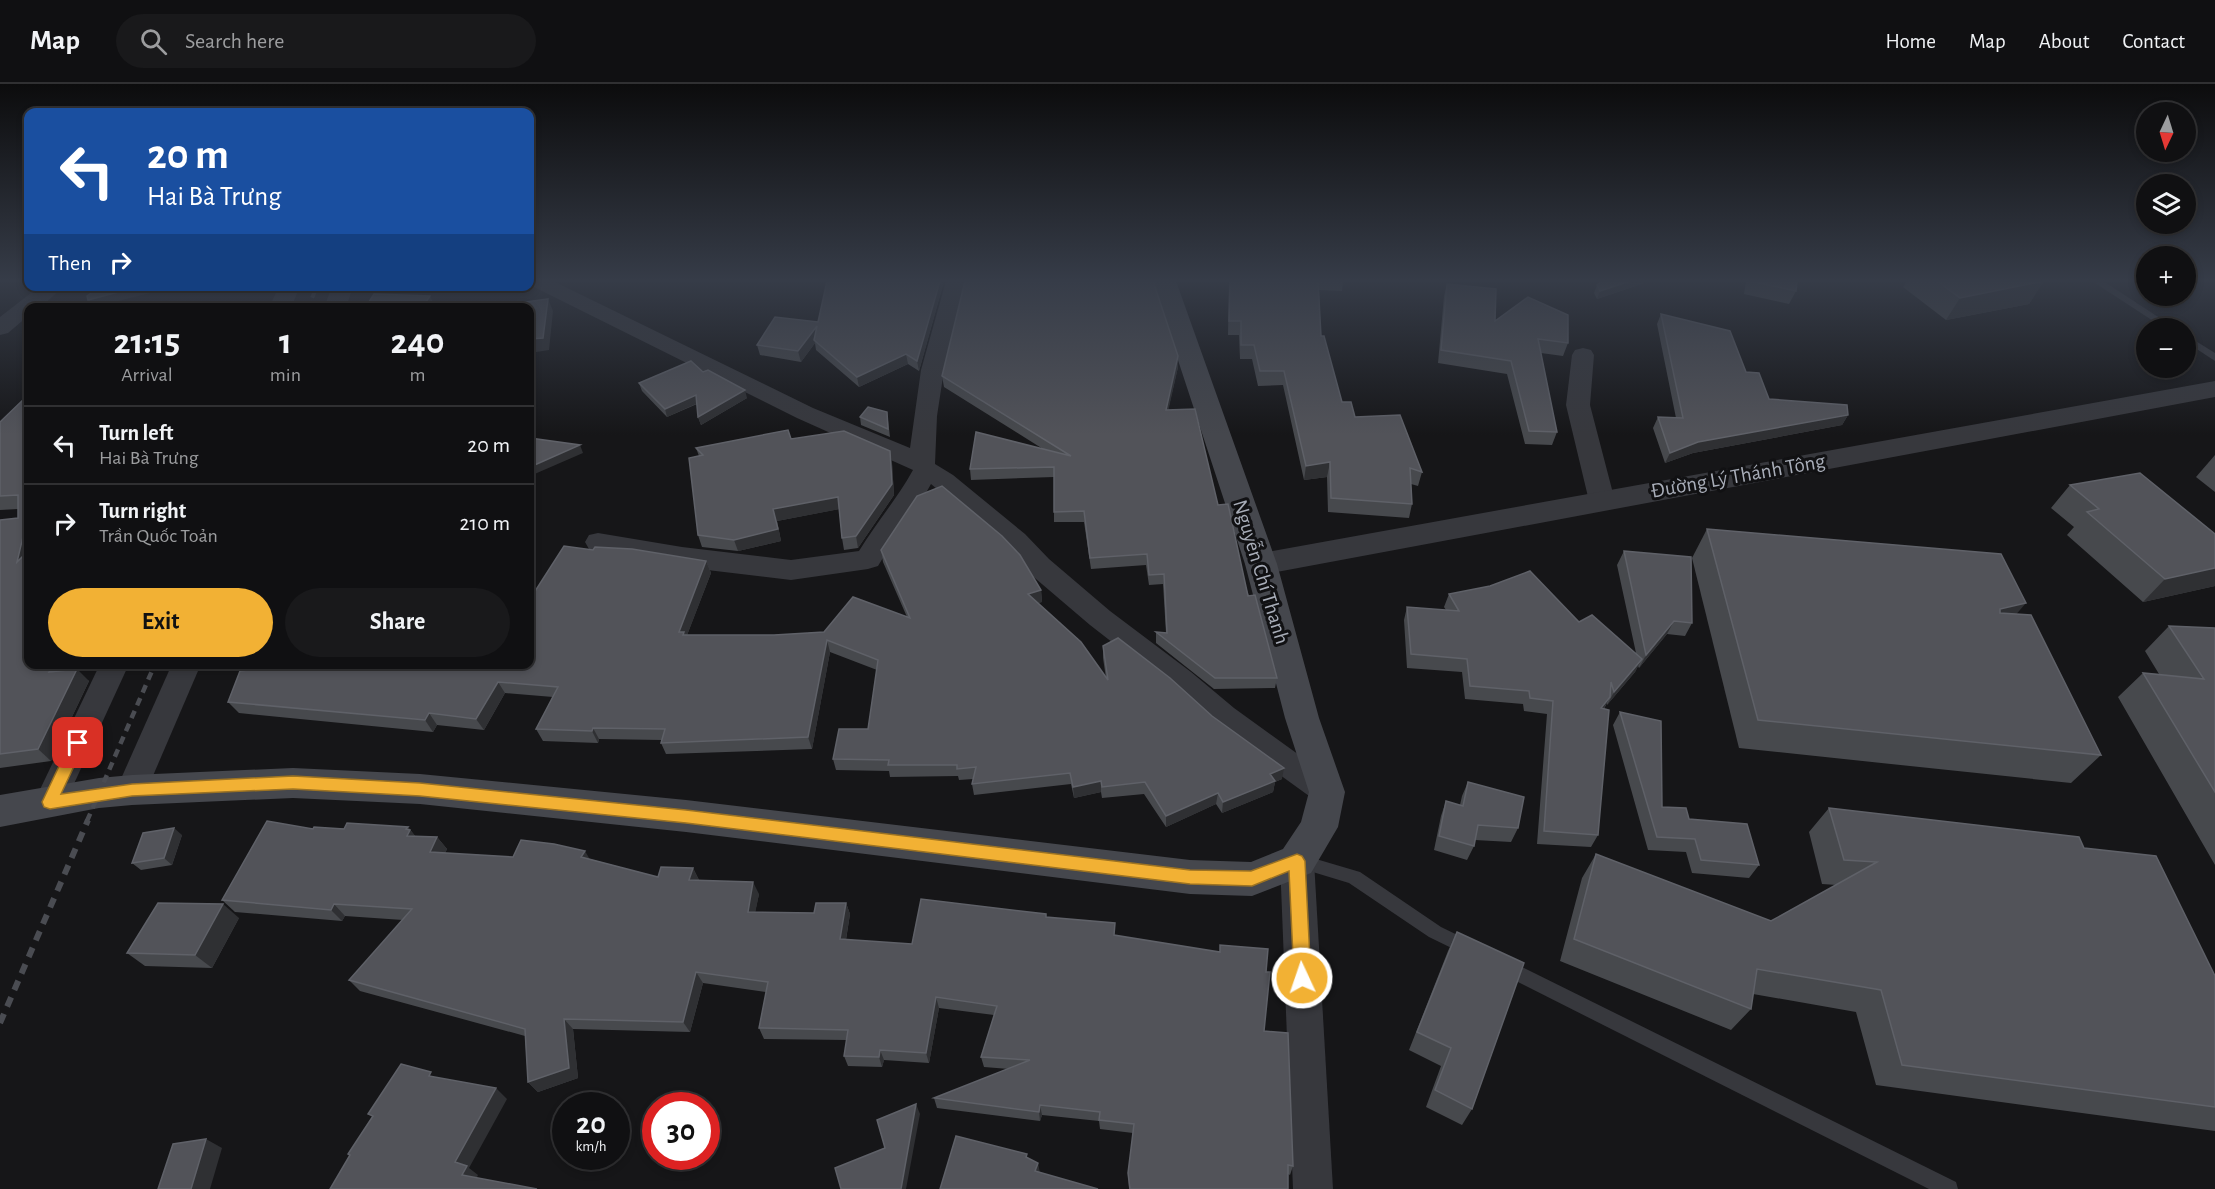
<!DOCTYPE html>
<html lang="en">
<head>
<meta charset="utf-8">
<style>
  :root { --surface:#101012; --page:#19191b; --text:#f1f3f6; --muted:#9c9d9f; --line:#303032; --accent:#f2b134 }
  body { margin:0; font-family:"Alegreya Sans",sans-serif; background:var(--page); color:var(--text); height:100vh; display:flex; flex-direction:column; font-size:22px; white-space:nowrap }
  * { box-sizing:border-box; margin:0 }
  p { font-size:20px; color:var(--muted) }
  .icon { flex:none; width:33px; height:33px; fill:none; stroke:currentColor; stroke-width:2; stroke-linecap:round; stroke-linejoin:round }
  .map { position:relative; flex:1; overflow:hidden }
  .side { position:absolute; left:24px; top:219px; width:510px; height:366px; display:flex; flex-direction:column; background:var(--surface); border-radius:12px; box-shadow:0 3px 9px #0003,0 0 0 2px var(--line) }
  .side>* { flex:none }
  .top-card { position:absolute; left:24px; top:24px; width:510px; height:183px; border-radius:12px; box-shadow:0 3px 9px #0003,0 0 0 2px var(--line); background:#1a4fa0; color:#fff; overflow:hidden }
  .needle { width:39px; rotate:184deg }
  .controls { position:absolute; left:2136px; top:18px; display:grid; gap:12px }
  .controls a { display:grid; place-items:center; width:60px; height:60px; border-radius:50%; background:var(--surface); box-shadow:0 3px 9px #0003,0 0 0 2px var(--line); font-size:30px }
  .speed { position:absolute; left:552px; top:1008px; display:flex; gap:12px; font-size:30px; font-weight:700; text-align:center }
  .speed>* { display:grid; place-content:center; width:78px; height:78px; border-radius:50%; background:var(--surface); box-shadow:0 3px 9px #0003,0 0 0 2px var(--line); line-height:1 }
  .speed small { font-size:15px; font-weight:400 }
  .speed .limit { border:9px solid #d22; background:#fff; color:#111 }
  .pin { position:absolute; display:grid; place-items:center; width:51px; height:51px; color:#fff; margin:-26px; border-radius:12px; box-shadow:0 3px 9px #0006 }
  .me { position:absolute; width:66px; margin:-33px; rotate:357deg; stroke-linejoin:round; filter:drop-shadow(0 0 4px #0008) }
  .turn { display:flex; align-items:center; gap:21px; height:126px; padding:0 24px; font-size:27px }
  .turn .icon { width:78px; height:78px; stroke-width:2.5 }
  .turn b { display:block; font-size:42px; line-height:51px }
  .then { display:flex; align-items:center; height:57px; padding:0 24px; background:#0003; gap:12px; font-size:22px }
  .eta { display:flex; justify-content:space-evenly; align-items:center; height:102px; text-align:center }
  .eta b { font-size:36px; font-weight:700; line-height:42px }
  .action { display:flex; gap:12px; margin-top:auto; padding:12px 24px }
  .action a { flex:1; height:69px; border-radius:36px; background:var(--accent); color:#111; font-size:24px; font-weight:700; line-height:69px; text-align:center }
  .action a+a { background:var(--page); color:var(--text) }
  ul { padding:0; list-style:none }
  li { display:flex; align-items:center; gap:18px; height:78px; padding:0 24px; border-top:2px solid var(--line) }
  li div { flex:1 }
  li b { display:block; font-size:22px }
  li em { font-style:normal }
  header { display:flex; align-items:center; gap:36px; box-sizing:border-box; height:84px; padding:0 30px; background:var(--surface); border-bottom:2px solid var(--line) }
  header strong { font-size:28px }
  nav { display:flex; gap:33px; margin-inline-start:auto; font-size:21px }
  .search { width:420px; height:54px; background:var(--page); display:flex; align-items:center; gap:15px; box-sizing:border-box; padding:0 21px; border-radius:33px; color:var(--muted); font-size:22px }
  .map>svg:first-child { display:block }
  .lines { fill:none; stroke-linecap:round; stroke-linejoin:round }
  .service { fill:#37383d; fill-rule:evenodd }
  .minor { fill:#37383d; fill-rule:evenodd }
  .tertiary { fill:#37383d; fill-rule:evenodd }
  .secondary { fill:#45474d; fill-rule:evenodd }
  .rail-far2 { stroke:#4a4c52; stroke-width:4; stroke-dasharray:6 5; stroke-linecap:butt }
  .rail-far1 { stroke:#4a4c52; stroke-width:4.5; stroke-dasharray:8 6; stroke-linecap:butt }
  .rail { stroke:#4a4c52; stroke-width:6; stroke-dasharray:10 8; stroke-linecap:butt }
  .wall { fill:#47494d }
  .shaded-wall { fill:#2f3033 }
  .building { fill:#525359; stroke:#5f6168; stroke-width:1.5 }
  .route { fill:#f2b134; stroke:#9d7322; stroke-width:1.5 }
  .labels { text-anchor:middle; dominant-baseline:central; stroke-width:6; stroke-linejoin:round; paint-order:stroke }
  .street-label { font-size:21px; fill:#a8adb8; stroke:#111113 }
</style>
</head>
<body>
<header>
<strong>Map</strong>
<div class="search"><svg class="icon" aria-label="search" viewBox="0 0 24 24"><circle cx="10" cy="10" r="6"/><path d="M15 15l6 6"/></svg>Search here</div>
<nav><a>Home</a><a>Map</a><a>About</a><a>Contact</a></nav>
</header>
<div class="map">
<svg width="2215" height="1105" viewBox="0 0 2215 1105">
  <rect width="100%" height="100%" fill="#161618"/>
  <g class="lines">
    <!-- service -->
    <g class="service">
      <polygon points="2092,197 2103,197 2175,244 2164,244"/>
      <polygon points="2186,251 2215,269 2215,277 2186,258"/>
      <polygon points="1299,770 1360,788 1441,843 1476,860 1478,865 1476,870 1470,873 1429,853 1349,799 1293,782 1291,777 1293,772"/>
      <polygon points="1506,875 1956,1098 1958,1105 1929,1105 1500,889 1498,883 1500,877"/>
    </g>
    <!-- minor -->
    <g class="minor">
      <path d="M530,197H553L813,324L910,364L921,286L946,197H967L944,286L937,332L935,380L953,391L1025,450L1049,475L1110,527L1191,588L1234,624L1338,699L1343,708L1338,717L1327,721L1316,717L1212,642L1171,604L1090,541L1029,489L1007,464L931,400C915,429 894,454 878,482L868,485L791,496L682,483L589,465L585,458L589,451L598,449L682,463L791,476L859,467C876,439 897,415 913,386L797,334L530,201Z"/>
      <polygon points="40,202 64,202 40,224 28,224 28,232 8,249 0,251 0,233"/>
      <polygon points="279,202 300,202 291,224 269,224"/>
      <polygon points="332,202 353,202 346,224 324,224"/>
      <polygon points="1583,264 1591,266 1594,271 1590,321 1615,417 1611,423 1602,426 1593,423 1589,417 1566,321 1572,271 1575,266"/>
      <polygon points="100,580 129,580 61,728 50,731 39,728 34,718"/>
      <polygon points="172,580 201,580 143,715 132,719 121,715 116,706"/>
      <polygon points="1297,762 1309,767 1314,777 1333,1105 1293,1105 1280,777 1285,767"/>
    </g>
    <!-- tertiary -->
    <polygon class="tertiary" points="2215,297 2215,313 1261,491 1250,488 1245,480 1250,472 1261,469"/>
    <!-- secondary -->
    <polygon class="secondary" points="1152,197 1176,197 1277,480 1319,634 1345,708 1338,743 1311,789 1252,812 1190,810 686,748 420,720 293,714 132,721 99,724 0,743 0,711 99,694 132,691 293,684 420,690 686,716 1190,776 1251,778 1283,765 1301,738 1309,708 1285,634 1245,480"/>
    <!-- rail-far2 -->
    <polyline class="rail-far2" points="308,224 317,202"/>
    <!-- rail-far1 -->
    <polyline class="rail-far1" points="87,737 155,580"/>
    <!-- rail -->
    <polyline class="rail" points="0,939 88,736"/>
  </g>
  <!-- wall -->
  <g class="wall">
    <polygon points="827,197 944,197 919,287 908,280 859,303 816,266 815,259 801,278 760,271 757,261 818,238"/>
    <polygon points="1229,197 1343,197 1342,207 1319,206 1321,252 1342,318 1355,333 1422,388 1418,402 1411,400 1412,420 1409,434 1328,428 1327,393 1304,396 1283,301 1258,302 1252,275 1240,275 1239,251 1228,251"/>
    <polygon points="1602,197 1650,197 1597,215 1594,209 1597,201"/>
    <polygon points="1746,197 1797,197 1796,207 1789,220 1744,210"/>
    <polygon points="1907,197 2043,197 2029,220 1946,236 1903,203"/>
    <polygon points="1447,200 1495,237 1568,259 1563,272 1541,269 1557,348 1552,361 1525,360 1507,290 1438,279 1444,212"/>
    <polygon points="1661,230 1746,288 1769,315 1848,331 1842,341 1693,369 1665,379 1653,344 1658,333 1676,334 1657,240"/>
    <polygon points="1178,283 1168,326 1218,421 1277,594 1275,604 1214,605 1156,559 1156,548 1166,549 1163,500 1149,501 1146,481 1091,485 1084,438 1054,438 1054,393 971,396 970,385 1043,365 944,303 942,292"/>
    <polygon points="703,288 747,314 701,341 698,333 697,320 667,333 642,307 639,299"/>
    <polygon points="25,314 28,580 71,585 89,597 51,677 0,684 0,436 18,434 18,425 0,426 0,338"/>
    <polygon points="860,333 888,336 890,353 861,341"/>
    <polygon points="791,355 892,379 894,411 858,464 844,466 842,454 839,425 777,437 781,457 738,467 702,463 698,451 699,372 696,364"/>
    <polygon points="2215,371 2215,408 2196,393"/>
    <polygon points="2070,401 2215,450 2215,502 2143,518 2067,451 2074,443 2051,424"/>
    <polygon points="1707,445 2017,530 2101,671 2071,699 1739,664 1692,474"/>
    <polygon points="593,466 706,477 711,489 687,551 774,551 824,548 907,533 883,478 881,466 1041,506 1042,518 1037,519 1106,594 1103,574 1103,562 1282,695 1275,698 1273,708 1222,729 1216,720 1166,743 1144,710 1102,714 1101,708 1074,714 1071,700 974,711 972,700 973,695 959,696 958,692 890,693 889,687 836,686 833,675 868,645 877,586 830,568 812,665 666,670 661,659 662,656 599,655 598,659 543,657 536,645 553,613 505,609 484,646 437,641 433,648 239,629 228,618 530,580"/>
    <polygon points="1624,467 1692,539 1685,552 1667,550 1639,584 1638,582 1635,588 1607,621 1607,619 1604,625 1598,751 1591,763 1537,760 1547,630 1524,627 1523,620 1465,615 1462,588 1407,584 1404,536 1407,523 1446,526 1444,523 1449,510 1579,538 1636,569 1617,481"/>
    <polygon points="2169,542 2215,544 2215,781 2118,613 2143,589 2159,590 2145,567"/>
    <polygon points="1620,628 1662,723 1689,735 1759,781 1749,794 1692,789 1686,768 1648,766 1613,641"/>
    <polygon points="1468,698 1518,744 1511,758 1475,756 1474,762 1467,776 1434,766 1441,732 1446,717 1460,721 1462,712"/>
    <polygon points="1829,724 2084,764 2215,892 2215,1047 1876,1001 1856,928 1753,910 1751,925 1731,946 1560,877 1582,794 1596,770 1771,837 1837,801 1822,800 1809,748"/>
    <polygon points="408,743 415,752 437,753 447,765 445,769 513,773 590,775 658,793 693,784 699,796 759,810 755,828 814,829 846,819 850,830 846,856 912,860 1047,833 1115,851 1266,888 1264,947 1293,1082 1290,1091 1288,1090 1288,1105 1129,1105 1128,1089 1133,1049 1100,1045 1099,1037 1042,1031 1040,1037 937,1024 934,1014 1009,985 984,983 981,973 994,931 939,924 929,979 884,976 882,983 848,982 844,972 847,956 764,955 759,944 766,908 703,899 690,948 573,945 578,994 538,1008 528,998 525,952 360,907 349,896 403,836 345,832 342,837 235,828 222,816 313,745"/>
    <polygon points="182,751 172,781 141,786 132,779"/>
    <polygon points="239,834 212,884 145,882 127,869"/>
    <polygon points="1457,848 1472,1025 1462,1041 1426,1023 1441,982 1409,966 1448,867"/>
  </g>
  <!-- shaded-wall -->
  <g class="shaded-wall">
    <polygon points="940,197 944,197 919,287 917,277"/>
    <polygon points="1630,197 1650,197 1597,215 1600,207"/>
    <polygon points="2044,197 2029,220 1946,236 1960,214"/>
    <polygon points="141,202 178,202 94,223 88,216"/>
    <polygon points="430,212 436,224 422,224"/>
    <polygon points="548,215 553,227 549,266 530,269 530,255"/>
    <polygon points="817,242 814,256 815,259 801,278 798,267"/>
    <polygon points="906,270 908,280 859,303 857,293"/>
    <polygon points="1178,272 1178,283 1166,337 1166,326"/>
    <polygon points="745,306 747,314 701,341 698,333"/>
    <polygon points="696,311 698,319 667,333 665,325"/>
    <polygon points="1848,331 1842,341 1693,369 1665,379 1670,369 1698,358"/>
    <polygon points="580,361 583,369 530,392 530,383"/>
    <polygon points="890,367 892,379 894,411 858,464 856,452"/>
    <polygon points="1330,378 1327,393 1304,396 1306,382"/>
    <polygon points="838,413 840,425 777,437 781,457 738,467 734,456 773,425"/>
    <polygon points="28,432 28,490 17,478"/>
    <polygon points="706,477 711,489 686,554 679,548"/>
    <polygon points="2215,484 2215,502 2143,518 2165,495"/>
    <polygon points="1041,506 1042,518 1028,522 1028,510"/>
    <polygon points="2026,519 2001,548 2000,525"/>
    <polygon points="1674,537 1667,550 1639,584 1646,571"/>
    <polygon points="827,556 830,568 812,665 808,653"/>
    <polygon points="1642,575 1635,588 1607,621 1614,608"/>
    <polygon points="54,580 74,580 62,601 49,588"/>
    <polygon points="77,585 89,597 51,677 38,665"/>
    <polygon points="498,598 505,609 484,646 476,635"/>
    <polygon points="1610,613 1603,626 1601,624"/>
    <polygon points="429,629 437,641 433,648 425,636"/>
    <polygon points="593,644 599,655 598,659 592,647"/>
    <polygon points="1284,684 1282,695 1275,698 1273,708 1222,729 1223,718 1270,690"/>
    <polygon points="1101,697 1101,708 1074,714 1073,703"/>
    <polygon points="1218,709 1216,720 1166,743 1166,732"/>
    <polygon points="408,743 420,758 407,752 406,745"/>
    <polygon points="174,744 182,751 172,781 164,774"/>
    <polygon points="437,753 447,765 440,780 430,768"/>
    <polygon points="585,767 592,779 581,773"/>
    <polygon points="693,784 699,796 689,796"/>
    <polygon points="753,798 759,810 753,840 748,828"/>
    <polygon points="846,819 850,830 844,867 840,855"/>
    <polygon points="223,820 239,834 212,884 195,871"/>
    <polygon points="334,820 345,832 342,837 331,826"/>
    <polygon points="696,888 703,899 690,948 683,938"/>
    <polygon points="936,913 939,924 929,979 926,969"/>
    <polygon points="564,935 573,945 578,994 538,1008 528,998"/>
    <polygon points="880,966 884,976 882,983 879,973"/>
    <polygon points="496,1004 507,1015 469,1084 478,1091 474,1100 462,1091 455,1078"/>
    <polygon points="916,1020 920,1030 906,1105 901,1105"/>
    <polygon points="1040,1021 1042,1031 1040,1037 1039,1028"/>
    <polygon points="206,1055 222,1064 210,1105 191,1105"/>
    <polygon points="1038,1079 1040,1089 1035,1087"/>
  </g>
  <!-- building -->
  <g class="building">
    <polygon points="827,197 940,197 917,277 906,270 857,293 814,256 817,242 798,267 757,261 775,233 818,238"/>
    <polygon points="965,197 1153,197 1178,272 1166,326 1195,325 1218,421 1228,420 1248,512 1255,511 1277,594 1215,594 1156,548 1167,549 1164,490 1149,491 1147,470 1090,474 1084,427 1054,428 1054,383 970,385 976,348 1071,372 942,292"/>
    <polygon points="1230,197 1318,197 1321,252 1324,252 1342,318 1351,318 1355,333 1400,331 1422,388 1410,384 1412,420 1331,414 1330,378 1306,382 1284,287 1260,287 1254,261 1241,261 1241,237 1229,237"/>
    <polygon points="1602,197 1630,197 1600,207 1597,201"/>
    <polygon points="1750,197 1797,197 1796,207"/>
    <polygon points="1937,197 2044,197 1960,214"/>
    <polygon points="1447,200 1496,205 1495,237 1528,213 1568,231 1568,259 1538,255 1557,348 1529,347 1511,277 1441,266"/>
    <polygon points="101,202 141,202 88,216 87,212"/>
    <polygon points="374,210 430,212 422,224 365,224"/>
    <polygon points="548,215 543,254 530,255 530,224 503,224 504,221"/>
    <polygon points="1661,230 1730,247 1746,288 1759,289 1769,315 1847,321 1848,331 1698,358 1670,369 1658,333 1683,334"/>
    <polygon points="691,277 703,288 708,286 745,306 698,333 696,311 665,325 639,299"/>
    <polygon points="25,314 28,314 28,432 17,478 28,467 28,580 54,580 49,588 77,585 38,665 0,670 0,436 18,434 18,411 0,412 0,338"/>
    <polygon points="868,323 887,328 888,345 860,333"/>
    <polygon points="788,346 791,355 844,347 890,367 892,400 856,452 842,454 838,413 773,425 778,445 734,456 698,451 689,374 703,371 696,364"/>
    <polygon points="530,354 580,361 530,383"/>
    <polygon points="2140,389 2215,450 2215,484 2165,495 2087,428 2099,425 2070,401"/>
    <polygon points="942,402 1002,452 1020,471 1041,506 1028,510 1081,558 1108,596 1103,562 1118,554 1170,594 1212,632 1284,684 1270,690 1275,697 1223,718 1218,709 1166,732 1145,698 1102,703 1101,697 1073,703 1070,689 972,700 976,683 957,685 957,681 888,681 889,676 833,675 839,645 868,645 878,576 827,556 808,653 661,659 665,645 593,644 592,647 536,645 558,603 498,598 476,635 429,629 425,636 228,618 240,587 248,586 251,580 530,580 530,515 564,462 593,466 595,463 632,465 706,477 679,548 684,548 683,551 774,551 824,548 853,513 910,534 881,466 917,412"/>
    <polygon points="1707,445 2001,470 2026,519 2000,525 2000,529 2031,531 2101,671 1758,636"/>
    <polygon points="1624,467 1691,473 1692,539 1674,537 1646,571"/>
    <polygon points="1530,487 1579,538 1592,531 1642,575 1614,608 1611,598 1610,613 1601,624 1609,626 1598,751 1544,747 1553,617 1530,614 1529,607 1470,602 1467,575 1411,570 1407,523 1459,527 1449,510 1490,502"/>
    <polygon points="2169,542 2215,544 2215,708 2143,589 2204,595"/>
    <polygon points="1620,628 1661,637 1662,723 1686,724 1689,735 1747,740 1759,781 1701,776 1695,755 1657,753"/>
    <polygon points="1468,698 1524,713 1518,744 1478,741 1474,762 1439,752 1446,717 1463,722"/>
    <polygon points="1829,724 2079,753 2084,764 2156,772 2215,892 2215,1023 1902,981 1881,906 1757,885 1751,925 1574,855 1596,770 1771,837 1877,778 1844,776"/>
    <polygon points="267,737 313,745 314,743 344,745 347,739 408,743 406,745 410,746 407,752 437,753 430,768 513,773 521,756 554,760 585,767 581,773 658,793 661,783 693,784 689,796 753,798 748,828 814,829 816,819 846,819 840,855 912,860 921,815 1046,830 1046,833 1115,839 1114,851 1220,868 1220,861 1268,865 1266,888 1270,888 1264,947 1288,949 1293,1082 1288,1081 1288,1105 1130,1105 1128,1089 1134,1040 1099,1036 1100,1028 1040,1021 1039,1028 934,1014 1030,976 981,973 997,922 936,913 926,969 880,966 879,973 844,972 848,946 759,944 768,898 696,888 683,938 564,935 569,984 528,998 525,945 349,896 412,825 334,820 331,826 222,816"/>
    <polygon points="174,744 164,774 132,779 143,749"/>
    <polygon points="158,819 223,820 195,871 127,869"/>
    <polygon points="1457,848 1524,879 1472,1025 1435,1006 1451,964 1417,948"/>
    <polygon points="401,980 431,988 429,992 496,1004 455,1078 467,1082 462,1091 537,1105 330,1105 350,1071 348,1070 373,1032 368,1030"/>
    <polygon points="916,1020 901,1105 841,1105 835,1084 885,1064 877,1036"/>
    <polygon points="956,1052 1027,1070 1026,1073 1038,1079 1035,1087 1098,1105 940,1105"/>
    <polygon points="206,1055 191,1105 158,1105 173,1060"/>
  </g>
  <!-- sky -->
  <linearGradient id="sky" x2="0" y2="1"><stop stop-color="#0c0c0d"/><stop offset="0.56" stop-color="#363c48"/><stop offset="1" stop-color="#363c48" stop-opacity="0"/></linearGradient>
  <rect width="2215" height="351" fill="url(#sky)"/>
  <!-- route -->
  <polygon class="route" points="78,653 83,655 85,659 61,710 132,700 293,692 420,699 686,726 1190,786 1251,787 1297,770 1302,772 1305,777 1311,894 1308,900 1302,902 1296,900 1294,894 1289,787 1252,802 1190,800 686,739 420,712 293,705 132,712 50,725 44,723 42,718 70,659 73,655"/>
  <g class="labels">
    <!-- street labels -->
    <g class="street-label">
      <text transform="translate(1738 392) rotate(-10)">Đường Lý Thánh Tông</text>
      <text transform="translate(1261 488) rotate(73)">Nguyễn Chí Thanh</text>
    </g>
  </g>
</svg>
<div class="controls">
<a><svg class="needle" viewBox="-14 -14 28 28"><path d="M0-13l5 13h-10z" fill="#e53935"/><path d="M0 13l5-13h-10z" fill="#9c9d9f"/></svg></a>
<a><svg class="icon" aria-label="layers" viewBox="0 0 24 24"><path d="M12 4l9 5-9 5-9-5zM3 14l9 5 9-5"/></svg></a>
<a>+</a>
<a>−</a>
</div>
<div class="speed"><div>20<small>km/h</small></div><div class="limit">30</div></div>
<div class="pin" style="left:78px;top:659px;background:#d93025"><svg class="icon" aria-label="arrive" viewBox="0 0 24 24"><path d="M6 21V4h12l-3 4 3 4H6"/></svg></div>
<svg class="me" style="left:1302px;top:894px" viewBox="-20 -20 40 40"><circle r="17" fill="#f2b134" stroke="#fff" stroke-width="3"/><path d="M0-11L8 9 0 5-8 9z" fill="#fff"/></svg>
<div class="top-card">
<div class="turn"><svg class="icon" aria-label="left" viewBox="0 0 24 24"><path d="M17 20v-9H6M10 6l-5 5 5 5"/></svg><div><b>20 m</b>Hai Bà Trưng</div></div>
<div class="then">Then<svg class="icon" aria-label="right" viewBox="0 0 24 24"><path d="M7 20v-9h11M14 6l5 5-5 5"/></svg></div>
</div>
<section class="side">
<div class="eta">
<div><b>21:15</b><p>Arrival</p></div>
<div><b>1</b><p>min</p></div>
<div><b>240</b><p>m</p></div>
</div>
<ul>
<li><svg class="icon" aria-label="left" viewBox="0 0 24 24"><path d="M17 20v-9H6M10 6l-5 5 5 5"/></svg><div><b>Turn left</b><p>Hai Bà Trưng</p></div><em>20 m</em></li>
<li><svg class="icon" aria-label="right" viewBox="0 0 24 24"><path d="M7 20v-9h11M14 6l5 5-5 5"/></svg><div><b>Turn right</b><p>Trần Quốc Toản</p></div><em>210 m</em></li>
</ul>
<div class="action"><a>Exit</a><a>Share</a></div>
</section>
</div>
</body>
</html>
